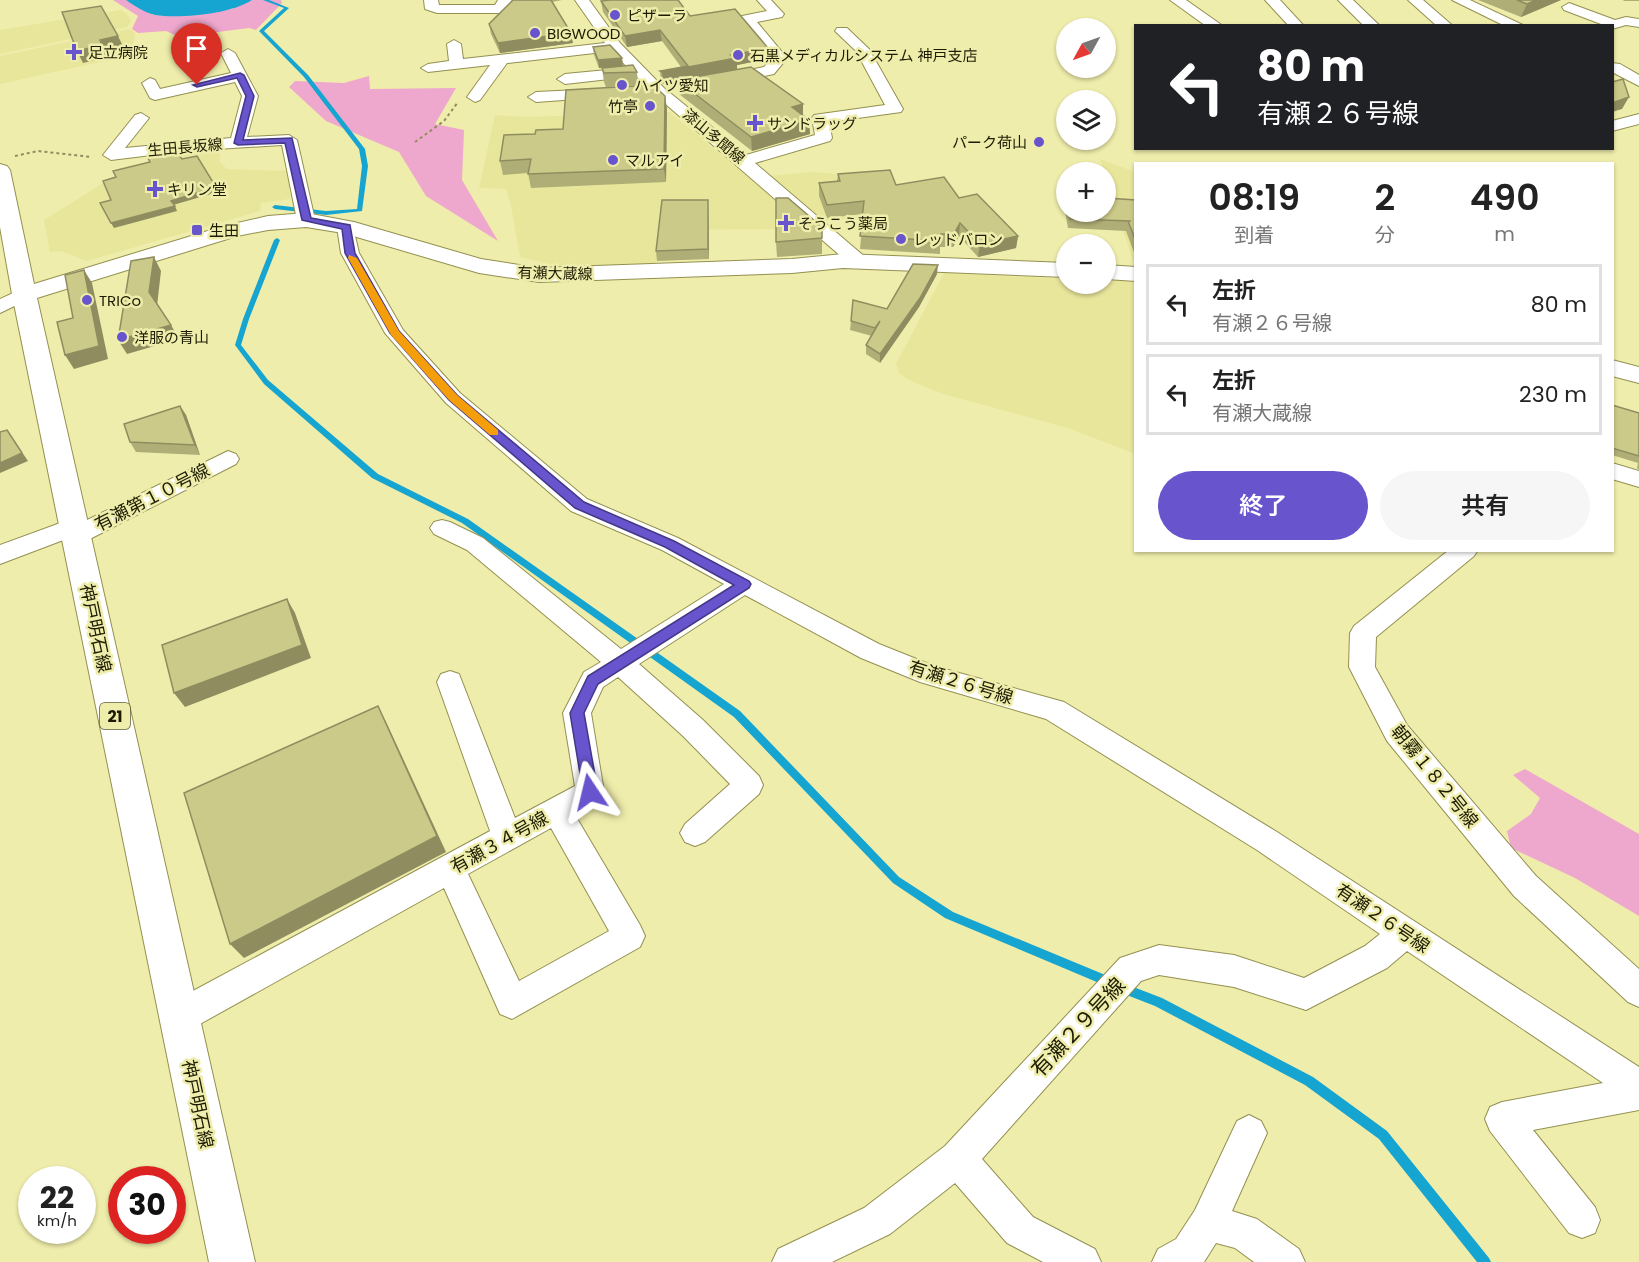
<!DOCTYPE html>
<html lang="ja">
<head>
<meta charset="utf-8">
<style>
  :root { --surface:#fff; --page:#f6f6f6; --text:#222; --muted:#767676; --line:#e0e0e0; --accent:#6854cd }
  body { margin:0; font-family:Poppins,"Noto Sans JP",sans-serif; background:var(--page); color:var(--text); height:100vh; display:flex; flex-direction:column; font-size:22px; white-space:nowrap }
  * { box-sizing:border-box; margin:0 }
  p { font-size:20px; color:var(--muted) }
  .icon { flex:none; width:33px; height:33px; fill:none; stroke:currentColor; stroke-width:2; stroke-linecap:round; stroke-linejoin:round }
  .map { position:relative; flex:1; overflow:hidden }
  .drawer { position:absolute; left:1134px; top:162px; width:480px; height:390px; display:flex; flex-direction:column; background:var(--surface); border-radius:0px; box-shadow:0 2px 4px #0004 }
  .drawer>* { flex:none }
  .banner { position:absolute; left:1134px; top:24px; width:480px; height:126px; border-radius:0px; box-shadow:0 2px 4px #0004; background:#202124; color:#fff; overflow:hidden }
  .needle { width:39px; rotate:230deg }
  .buttons { position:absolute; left:1056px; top:18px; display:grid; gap:12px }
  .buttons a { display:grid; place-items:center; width:60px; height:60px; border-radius:50%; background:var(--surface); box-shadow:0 2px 4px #0004; font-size:30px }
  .speed { position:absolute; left:18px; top:1166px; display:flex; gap:12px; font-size:30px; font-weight:700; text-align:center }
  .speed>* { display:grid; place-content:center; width:78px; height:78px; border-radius:50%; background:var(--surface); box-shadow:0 2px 4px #0004; line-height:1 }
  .speed small { font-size:15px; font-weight:400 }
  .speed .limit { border:9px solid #d22; background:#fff; color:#111 }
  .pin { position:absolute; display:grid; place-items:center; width:51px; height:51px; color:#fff; margin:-62px -26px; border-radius:50% 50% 50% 0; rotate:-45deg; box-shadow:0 0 6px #0007 }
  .pin .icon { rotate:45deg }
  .me { position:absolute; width:66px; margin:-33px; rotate:350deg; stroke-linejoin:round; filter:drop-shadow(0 0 4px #0008) }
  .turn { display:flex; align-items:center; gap:21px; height:126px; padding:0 24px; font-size:27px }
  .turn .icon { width:78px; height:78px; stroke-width:2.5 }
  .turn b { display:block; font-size:42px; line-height:51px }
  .eta { display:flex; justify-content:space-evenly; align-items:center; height:102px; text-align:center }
  .eta b { font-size:36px; font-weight:600; line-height:42px }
  .cta { display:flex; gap:12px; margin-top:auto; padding:12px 24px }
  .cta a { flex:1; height:69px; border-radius:36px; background:var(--accent); color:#fff; font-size:24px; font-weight:600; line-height:69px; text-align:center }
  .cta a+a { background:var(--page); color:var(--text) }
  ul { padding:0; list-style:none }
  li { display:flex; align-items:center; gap:18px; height:81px; margin:0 12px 9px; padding:0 12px; border:3px solid var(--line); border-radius:0px }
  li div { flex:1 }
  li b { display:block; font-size:22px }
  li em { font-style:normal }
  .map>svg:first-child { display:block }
  .built { fill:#e8e69b }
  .green { fill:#eea8cd }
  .water { fill:#16a4d0 }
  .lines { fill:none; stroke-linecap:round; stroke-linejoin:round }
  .stream { fill:#16a4d0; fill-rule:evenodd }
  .minor-casing { stroke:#939051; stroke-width:2 }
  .major-casing { stroke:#939051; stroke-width:2 }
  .path { stroke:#908e5f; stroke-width:2; stroke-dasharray:3 3; stroke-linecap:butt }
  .minor { fill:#fff; fill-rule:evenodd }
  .major { fill:#fff; fill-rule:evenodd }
  .wall { fill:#afae76 }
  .shaded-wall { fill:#8f8d60 }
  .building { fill:#ccca89; stroke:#8f8d60; stroke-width:1.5 }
  .route { fill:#6854cd; stroke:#443785; stroke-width:1.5 }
  .slow { fill:#f59e0b }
  .poi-dot { fill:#6854cd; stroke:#efedab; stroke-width:2 }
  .labels { text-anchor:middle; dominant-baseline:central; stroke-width:5; stroke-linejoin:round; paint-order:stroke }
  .far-poi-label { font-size:15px; fill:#1d1c03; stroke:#efedab; text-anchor:start }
  .far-street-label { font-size:15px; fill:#1d1c03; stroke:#efedab }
  .shield { fill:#efedab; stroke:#5c5b35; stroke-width:1.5 }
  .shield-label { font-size:16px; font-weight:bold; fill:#1d1c03 }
  .street-label { font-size:18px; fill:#1d1c03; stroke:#efedab }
  .near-street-label { font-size:21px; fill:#1d1c03; stroke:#efedab }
</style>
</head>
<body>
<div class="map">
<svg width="1639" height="1262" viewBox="0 0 1639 1262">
  <rect width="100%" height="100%" fill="#efedab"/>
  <!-- built -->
  <g class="built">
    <polygon points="121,10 127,14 131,21 127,27 0,54 0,30"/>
    <polygon points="129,29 135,33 132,50 127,56 0,84 0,56"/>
    <polygon points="670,112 810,229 659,230 656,267 562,267 520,257 511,206 506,189 479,188 495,115 527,117"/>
    <polygon points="202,150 220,150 220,162 227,169 288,171 290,199 261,203 260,211 87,261 61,251 50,252 44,220 116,175 167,153"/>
    <polygon points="1100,159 1135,172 1135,261 1133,261"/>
    <polygon points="813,172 870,177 905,186 931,211 826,221 769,176"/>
    <polygon points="944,273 1066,279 1066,284 1106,284 1106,280 1135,282 1135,454 1068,428 940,393 909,380 899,373 896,364"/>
  </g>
  <!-- green -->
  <g class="green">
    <polygon points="113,0 126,0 153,15 177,16 231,9 252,0 281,0 282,3 256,30 249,28 179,37 166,31 138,33 132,29 138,16"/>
    <polygon points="369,76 370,89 456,88 435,124 464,130 462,180 498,241 426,196 399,152 326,121 289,87 295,81 344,83"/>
    <polygon points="1525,769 1639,834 1639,916 1575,878 1511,848 1507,831 1531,814 1540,798 1513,775"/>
  </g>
  <!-- water -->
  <path class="water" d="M126,0H252C231,14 179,19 155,15C146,13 134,6 126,0Z"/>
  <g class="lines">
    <!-- stream -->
    <g class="stream">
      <polygon points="263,0 269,0 289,8 264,31 308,75 365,149 368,166 362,211 326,215 275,209 272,207 275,205 326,211 357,209 362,166 359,149 304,77 259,31 284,8"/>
      <polygon points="277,238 280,240 249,319 241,345 268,380 378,474 468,519 740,711 899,877 953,912 1115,979 1116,983 1115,987 1111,988 945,918 893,883 734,717 462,523 372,478 264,384 235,345 243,319 274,240"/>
      <polygon points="1123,983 1162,998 1313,1077 1387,1131 1489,1258 1491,1262 1477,1262 1379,1139 1305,1085 1155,1006 1119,992 1118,988 1119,984"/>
    </g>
    <defs>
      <g id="minor">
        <polygon points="424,0 438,0 439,5 495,5 498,0 512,0 505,12 500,13 437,13 425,9"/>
        <polygon points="575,0 589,0 620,43 664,88 746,155 815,135 812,118 814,115 885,105 856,51 835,31 837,28 847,28 869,49 903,109 901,112 829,122 832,138 830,141 755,163 865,257 867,261 865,265 851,265 654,94 636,76 565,84 557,79 565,74 628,68 612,51 507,63 480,100 475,102 467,97 490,65 428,72 421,68 428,64 449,61 447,44 454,40 461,44 463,59 605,43"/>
        <polygon points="757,0 771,0 784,14 782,17 757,22 787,58 774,74 725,84 720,82 717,79 720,76 764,67 772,58 740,19 742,16 767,11"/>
        <polygon points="1170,0 1186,0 1223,26 1206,26"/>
        <polygon points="1265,0 1280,0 1304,26 1289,26"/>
        <polygon points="1338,0 1353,0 1380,26 1364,26"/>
        <polygon points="1408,0 1423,0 1453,26 1437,26"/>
        <polygon points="1452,0 1470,0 1525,26 1505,26"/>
        <polygon points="1569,3 1615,20 1626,17 1639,19 1639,27 1626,25 1612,29 1612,26 1599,26 1601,24 1564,10 1562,7"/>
        <polygon points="228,49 235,53 258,96 247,137 289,135 297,140 315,220 312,224 300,224 297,220 282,145 184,151 111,160 103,155 135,115 141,113 149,118 125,148 231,138 242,96 235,82 155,100 150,98 142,83 150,78 155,80 160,89 231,73 221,53"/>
        <polygon points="1612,63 1620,64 1639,75 1639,86 1612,72"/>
        <polygon points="600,89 605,91 608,94 605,97 536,102 528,97 536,92"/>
        <polygon points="1639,114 1639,124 1612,131 1612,121"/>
        <path d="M346,222L352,223L359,253L403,330L460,393L587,499L678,538L879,644L934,666L1064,702L1277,832L1639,1067V1110L1533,1130L1595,1207L1600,1220L1595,1233L1582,1238L1569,1233L1490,1131L1485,1119L1490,1107L1502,1102L1603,1083L1407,951L1387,968L1306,1010L1234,987L1159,975L1141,981L982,1159L1033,1217L1095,1249L1101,1262H1043L1007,1243L955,1183L890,1234L832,1262H772L778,1249L864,1208L945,1146L1120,958L1159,945L1234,955L1304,978L1365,946L1380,934L1257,850L1046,719L920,682L861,658L745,595L639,664L703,720L759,776L763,785L759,794L705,842L695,846L685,842L680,833L685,824L730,784L683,736L618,677L603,687L591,713L604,792L600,801L575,815L640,925L645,936L640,947L512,1019L500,1014L444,888L191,1029L179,1033L167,1029L163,1017L167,1005L490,831L437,682L441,674L450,671L459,674L515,818L575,786L563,713L584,672L601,662L467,550L434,534L430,528L434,522L442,520L450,522L483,538L621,649L724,584L662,550L571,511L446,403L385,333L341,253L337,227L340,223ZM551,828L609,931L519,981L468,874Z"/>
        <polygon points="24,288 31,290 34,294 31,298 0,313 0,299"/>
        <polygon points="228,451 236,454 239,459 236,464 84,542 76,545 68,542 66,539 0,564 0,545 74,518 83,522"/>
        <polygon points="1612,463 1639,471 1639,487 1612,479"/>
        <polygon points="1449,550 1478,550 1474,556 1376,637 1375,667 1407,725 1536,876 1639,969 1639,1007 1628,1002 1514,896 1387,741 1349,667 1350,633 1354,626"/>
        <polygon points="1249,1115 1261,1121 1267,1133 1232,1211 1257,1219 1299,1249 1305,1262 1254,1262 1235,1248 1216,1243 1204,1262 1152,1262 1158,1249 1176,1239 1195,1210 1237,1121"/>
      </g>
      <g id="major">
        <polygon points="0,164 7,166 10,170 34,284 224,226 268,216 306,213 354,222 481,259 539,268 792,259 843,254 1066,263 1066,277 843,268 792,273 539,282 479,273 343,233 306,227 268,230 237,236 37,298 255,1262 209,1262 12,294 0,227"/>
        <polygon points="1106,265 1136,267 1136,281 1106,279"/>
        <polygon points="1612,360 1639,367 1639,383 1612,376"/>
      </g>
    </defs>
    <!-- minor casing -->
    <use href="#minor" class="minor-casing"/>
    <!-- major casing -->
    <use href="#major" class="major-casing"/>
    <!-- path -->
    <g class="path">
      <polyline points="415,142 444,121 458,102"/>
      <polyline points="15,156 38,151 91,157"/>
    </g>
    <!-- minor -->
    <use href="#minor" class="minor"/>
    <!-- major -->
    <use href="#major" class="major"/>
  </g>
  <!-- wall -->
  <g class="wall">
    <polygon points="513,0 562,0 552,2 573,43 500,53 491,34 489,24"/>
    <polygon points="1478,0 1561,0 1521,17"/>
    <polygon points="1623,0 1639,0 1639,1 1624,1"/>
    <polygon points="601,1 690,16 768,48 768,59 737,65 737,70 809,120 810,134 752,151 679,94 677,81 663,84 661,82 660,71 681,67 662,41 627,47 603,12"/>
    <polygon points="593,47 622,58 623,66 637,72 638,85 606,87 604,82 602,68 621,66 599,68 594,55"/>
    <polygon points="665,96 667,109 666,182 531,188 528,173 503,175 500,161 535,134 563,129"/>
    <polygon points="838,174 896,185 959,198 1018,236 1016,248 978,257 959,236 953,247 940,247 940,254 860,249 863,214 827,218 819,196 819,183 837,181"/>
    <polygon points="1066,196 1066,212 1106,212 1136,200 1136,258 1126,231 1068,228 1064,205"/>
    <polygon points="708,200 709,259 657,261 656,251"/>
    <polygon points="822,227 822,254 777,257 776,242"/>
    <polygon points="937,274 919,307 880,363 866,354 866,345 872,336 850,330 851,321 887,309"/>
    <polygon points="1612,405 1639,413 1639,470 1637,468 1638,463 1612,455"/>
    <polygon points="180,406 186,415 200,455 136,452 130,442"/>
  </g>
  <!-- shaded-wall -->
  <g class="shaded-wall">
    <polygon points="1536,0 1561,0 1521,17 1527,4"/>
    <polygon points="660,30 662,41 627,47 625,36"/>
    <polygon points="571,33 573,43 500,53 498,43"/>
    <polygon points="118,36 124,48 106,52 108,57 83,63 77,51 100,40"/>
    <polygon points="768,48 768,59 737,65 737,70 663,84 662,72 731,55"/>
    <polygon points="622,58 623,66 599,68 598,60"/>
    <polygon points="665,96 667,109 666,182 664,169"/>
    <polygon points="1629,97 1622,109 1612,112 1612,103"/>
    <polygon points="803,104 803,117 792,107"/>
    <polygon points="809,120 810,134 752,151 751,137"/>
    <polygon points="216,187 218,192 173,205 171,201"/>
    <polygon points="708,200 708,210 709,259 708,249"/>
    <polygon points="175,206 177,211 114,228 111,223"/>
    <polygon points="960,223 959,236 953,247 954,234"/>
    <polygon points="1018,236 1016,248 978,257 980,244"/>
    <polygon points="154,257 161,271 157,306 149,292"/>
    <polygon points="938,265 937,274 919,307 880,363 880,354"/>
    <polygon points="84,270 92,283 108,359 74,369 65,355"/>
    <polygon points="171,325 179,339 127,354 118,340"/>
    <polygon points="180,406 186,415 200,455 195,445"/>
    <polygon points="7,430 28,461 0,473 0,463"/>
    <polygon points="287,599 295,613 311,658 185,707 174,693"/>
    <polygon points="378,706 387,724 446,852 244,958 230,944"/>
  </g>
  <!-- building -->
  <g class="building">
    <polygon points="513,0 551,0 571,33 498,43 489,24"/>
    <polygon points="610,0 678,0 690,16 735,9 768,48 731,55 736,58 662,72 660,71 688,66 660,30 625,36 601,1"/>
    <polygon points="1517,0 1536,0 1527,4"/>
    <polygon points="101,6 118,36 100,40 102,45 77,51 62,12"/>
    <polygon points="610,45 622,58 598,60 593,47"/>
    <polygon points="633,65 637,72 604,73 602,68"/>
    <polygon points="751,67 803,104 792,107 809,120 751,137 677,80"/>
    <polygon points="1623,79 1629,97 1612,103 1612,82"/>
    <polygon points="653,85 665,96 664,169 528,174 531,159 500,161 504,135 535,134 536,130 563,129 566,90"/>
    <polygon points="175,151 182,159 197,156 216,187 171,201 175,206 111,223 100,203 111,200 103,181 116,177 113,171 150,162 148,158"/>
    <polygon points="890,170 896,185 944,177 959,198 977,194 1018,236 980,244 960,223 954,234 941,234 941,241 860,236 864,201 827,205 819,183 840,181 838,174"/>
    <polygon points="776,198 788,198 822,227 822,238 776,242"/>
    <polygon points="1106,198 1136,200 1136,241 1128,221 1131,221 1070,219 1069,212 1106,212"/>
    <polygon points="662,200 708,200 708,249 656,251"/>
    <polygon points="154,257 149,292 171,325 118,340 131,261"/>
    <polygon points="913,264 938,265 920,298 880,354 866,345 880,321 875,328 851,321 853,300 887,309"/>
    <polygon points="84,270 99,346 65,355 57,322 73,318 65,275"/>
    <polygon points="1612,405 1639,413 1639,456 1612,448"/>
    <polygon points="180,406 195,445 130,442 124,424"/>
    <polygon points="7,430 22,453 0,463 0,432"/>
    <polygon points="287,599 302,645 174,693 162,645"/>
    <polygon points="378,706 437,836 230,944 184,793"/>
  </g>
  <!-- route -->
  <polygon class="route" points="240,73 244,75 254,96 243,140 292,138 311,218 350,225 355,253 399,331 457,395 584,502 674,541 749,581 751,584 749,588 598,684 584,713 598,792 596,797 590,799 585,797 583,792 570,713 588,676 734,585 665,547 575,508 449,400 390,333 345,253 342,229 302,220 285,143 238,145 234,143 246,96 237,78 197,87 193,85"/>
  <!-- slow -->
  <polygon class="slow" points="349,255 357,258 399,331 457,395 498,430 498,435 490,435 449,400 391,335 348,258"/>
  <!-- markers -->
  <g class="poi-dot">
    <circle cx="615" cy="15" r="6"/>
    <circle cx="535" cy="33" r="6"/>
    <path d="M71 43h6v6h6v6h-6v6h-6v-6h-6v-6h6z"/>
    <circle cx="738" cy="55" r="6"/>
    <circle cx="622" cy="85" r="6"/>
    <circle cx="650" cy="106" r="6"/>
    <path d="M752 114h6v6h6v6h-6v6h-6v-6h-6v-6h6z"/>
    <circle cx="1039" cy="142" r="6"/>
    <circle cx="613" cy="160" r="6"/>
    <path d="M152 180h6v6h6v6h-6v6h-6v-6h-6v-6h6z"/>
    <path d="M783 214h6v6h6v6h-6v6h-6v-6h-6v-6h6z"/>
    <rect x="191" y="224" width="12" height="12" rx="3"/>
    <circle cx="901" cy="239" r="6"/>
    <circle cx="87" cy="300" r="6"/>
    <circle cx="122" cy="337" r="6"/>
  </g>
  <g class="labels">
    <!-- far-poi labels -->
    <g class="far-poi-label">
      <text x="627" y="15">ピザーラ</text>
      <text x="547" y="33">BIGWOOD</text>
      <text x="88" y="52">足立病院</text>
      <text x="750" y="55">石黒メディカルシステム 神戸支店</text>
      <text x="634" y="85">ハイツ愛知</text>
      <text x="638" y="106" text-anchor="end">竹亭</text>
      <text x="767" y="123">サンドラッグ</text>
      <text x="1027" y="142" text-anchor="end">パーク荷山</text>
      <text x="625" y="160">マルアイ</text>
      <text x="167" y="189">キリン堂</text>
      <text x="798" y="223">そうこう薬局</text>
      <text x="209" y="230">生田</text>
      <text x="913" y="239">レッドバロン</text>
      <text x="99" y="300">TRICo</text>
      <text x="134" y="337">洋服の青山</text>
    </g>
    <!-- far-street labels -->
    <g class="far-street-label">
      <text transform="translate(714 136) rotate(40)">漆山多聞線</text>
      <text transform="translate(185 147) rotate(-5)">生田長坂線</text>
      <text transform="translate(555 273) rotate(1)">有瀬大蔵線</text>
    </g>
    <!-- shield labels -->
    <rect class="shield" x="100" y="703" width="30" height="26" rx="4.5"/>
    <g class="shield-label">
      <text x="115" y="716">21</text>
    </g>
    <!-- street labels -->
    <g class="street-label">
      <text transform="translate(152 497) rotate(-27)">有瀬第１０号線</text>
      <text transform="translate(96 628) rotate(78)">神戸明石線</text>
      <text transform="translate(961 682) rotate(17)">有瀬２６号線</text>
      <text transform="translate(1435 776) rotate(51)">朝霧１８２号線</text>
      <text transform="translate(499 842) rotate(-29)">有瀬３４号線</text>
      <text transform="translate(1383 918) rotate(34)">有瀬２６号線</text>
      <text transform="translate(198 1104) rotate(78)">神戸明石線</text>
    </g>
    <!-- near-street labels -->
    <g class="near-street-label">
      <text transform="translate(1078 1027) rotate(-47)">有瀬２９号線</text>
    </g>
  </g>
</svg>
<div class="buttons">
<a><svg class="needle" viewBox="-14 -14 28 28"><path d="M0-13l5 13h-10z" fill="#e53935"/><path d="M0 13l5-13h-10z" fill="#767676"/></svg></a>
<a><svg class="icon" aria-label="layers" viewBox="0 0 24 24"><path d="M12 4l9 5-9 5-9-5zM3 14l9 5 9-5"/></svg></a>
<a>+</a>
<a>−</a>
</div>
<div class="speed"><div>22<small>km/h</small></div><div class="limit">30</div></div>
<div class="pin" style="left:197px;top:85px;background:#d93025"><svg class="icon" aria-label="arrive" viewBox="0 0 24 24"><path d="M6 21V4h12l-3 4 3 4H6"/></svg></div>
<svg class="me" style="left:590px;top:792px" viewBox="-20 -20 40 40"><path d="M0-17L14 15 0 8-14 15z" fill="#6854cd" stroke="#fff" stroke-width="4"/></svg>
<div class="banner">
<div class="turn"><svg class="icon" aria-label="left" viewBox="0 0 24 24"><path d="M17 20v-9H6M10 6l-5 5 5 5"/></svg><div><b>80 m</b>有瀬２６号線</div></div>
</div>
<section class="drawer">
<div class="eta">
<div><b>08:19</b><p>到着</p></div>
<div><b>2</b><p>分</p></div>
<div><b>490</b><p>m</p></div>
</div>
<ul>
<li><svg class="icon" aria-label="left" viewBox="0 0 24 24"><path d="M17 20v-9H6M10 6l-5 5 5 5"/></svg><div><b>左折</b><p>有瀬２６号線</p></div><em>80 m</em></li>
<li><svg class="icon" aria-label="left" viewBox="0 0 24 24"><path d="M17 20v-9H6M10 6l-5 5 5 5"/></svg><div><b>左折</b><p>有瀬大蔵線</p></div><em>230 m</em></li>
</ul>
<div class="cta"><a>終了</a><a>共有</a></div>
</section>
</div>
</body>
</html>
